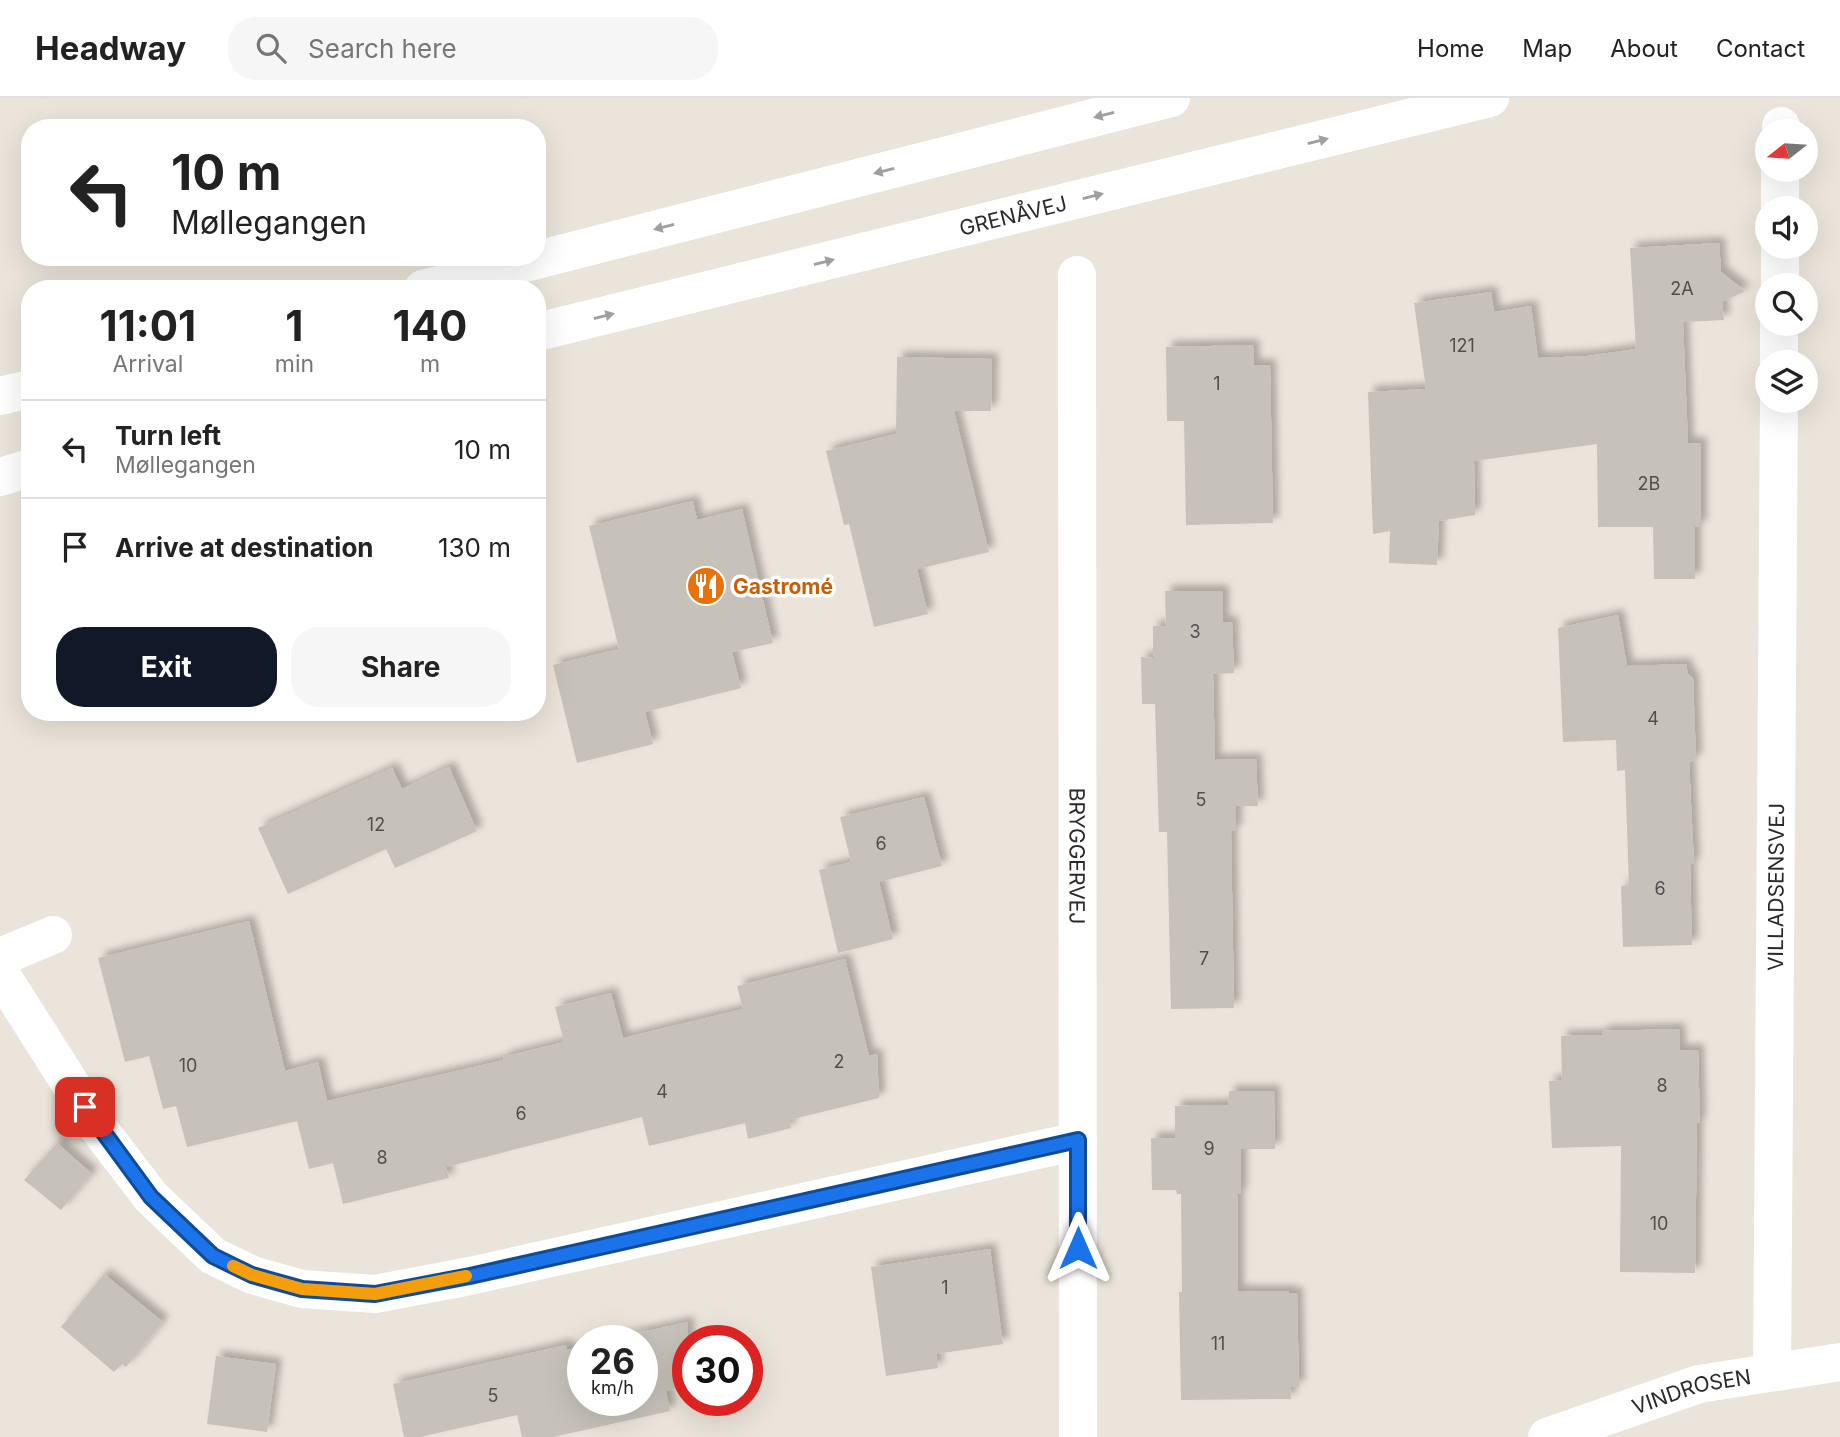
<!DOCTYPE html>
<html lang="en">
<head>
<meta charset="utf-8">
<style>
  :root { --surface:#fff; --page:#f6f6f6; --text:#222; --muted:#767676; --line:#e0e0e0; --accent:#111827 }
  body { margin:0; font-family:Inter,sans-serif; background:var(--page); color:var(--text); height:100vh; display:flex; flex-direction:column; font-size:26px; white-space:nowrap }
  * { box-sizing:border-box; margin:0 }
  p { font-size:23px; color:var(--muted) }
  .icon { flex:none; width:38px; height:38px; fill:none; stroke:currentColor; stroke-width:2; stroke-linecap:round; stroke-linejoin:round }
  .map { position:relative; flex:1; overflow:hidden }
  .panel { position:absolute; left:21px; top:182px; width:525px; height:441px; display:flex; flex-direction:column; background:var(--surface); border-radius:28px; box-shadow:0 7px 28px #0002 }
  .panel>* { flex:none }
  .top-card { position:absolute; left:21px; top:21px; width:525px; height:147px; border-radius:28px; box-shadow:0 7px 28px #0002; background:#fff; color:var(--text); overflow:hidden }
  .needle { width:46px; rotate:253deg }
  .tools { position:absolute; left:1755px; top:21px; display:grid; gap:14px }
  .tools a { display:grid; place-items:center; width:63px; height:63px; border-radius:50%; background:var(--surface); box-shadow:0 7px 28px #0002; font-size:35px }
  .speed { position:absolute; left:567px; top:1227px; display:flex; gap:14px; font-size:35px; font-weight:700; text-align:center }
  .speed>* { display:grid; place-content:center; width:91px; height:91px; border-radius:50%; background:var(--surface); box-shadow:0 7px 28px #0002; line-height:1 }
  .speed small { font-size:18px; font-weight:400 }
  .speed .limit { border:10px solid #d22; background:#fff; color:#111 }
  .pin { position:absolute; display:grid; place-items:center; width:60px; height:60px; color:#fff; margin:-30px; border-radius:14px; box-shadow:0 4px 10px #0006 }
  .me { position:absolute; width:77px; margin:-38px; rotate:0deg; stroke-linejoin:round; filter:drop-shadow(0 0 5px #0008) }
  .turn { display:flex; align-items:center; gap:24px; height:147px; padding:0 35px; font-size:32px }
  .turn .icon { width:91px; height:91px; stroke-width:2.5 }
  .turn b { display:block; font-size:49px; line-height:60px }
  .eta { display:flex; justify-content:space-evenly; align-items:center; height:119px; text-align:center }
  .eta b { font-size:42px; font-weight:700; line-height:49px }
  .primary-button { display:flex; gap:14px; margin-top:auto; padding:14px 35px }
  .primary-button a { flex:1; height:80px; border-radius:28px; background:var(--accent); color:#fff; font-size:28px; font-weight:700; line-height:80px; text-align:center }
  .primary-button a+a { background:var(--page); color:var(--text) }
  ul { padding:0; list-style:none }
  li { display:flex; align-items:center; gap:21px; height:98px; padding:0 35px; border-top:2px solid var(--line) }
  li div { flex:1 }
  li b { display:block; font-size:26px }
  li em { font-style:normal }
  header { display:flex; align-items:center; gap:42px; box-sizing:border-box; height:98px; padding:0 35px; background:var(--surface); border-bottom:2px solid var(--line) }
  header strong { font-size:33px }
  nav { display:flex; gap:38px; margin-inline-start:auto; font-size:24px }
  .search { width:490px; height:63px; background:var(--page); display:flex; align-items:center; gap:18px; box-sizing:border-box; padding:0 24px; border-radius:28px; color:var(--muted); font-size:26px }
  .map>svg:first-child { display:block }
  .building { fill:#c7c2b9; filter:url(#shadow) }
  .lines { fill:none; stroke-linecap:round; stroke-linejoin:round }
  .minor { stroke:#fff; stroke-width:38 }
  .oneway { fill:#9f9f9f }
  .route-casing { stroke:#114b97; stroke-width:18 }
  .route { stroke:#1a73e8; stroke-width:12 }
  .slow { stroke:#f59e0b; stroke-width:12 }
  .labels { text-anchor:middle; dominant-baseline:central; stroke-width:7; stroke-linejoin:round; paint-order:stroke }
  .number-label { font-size:18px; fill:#504f4d }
  .street-label { font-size:21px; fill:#292929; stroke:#fff }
  .food-label { font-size:21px; font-weight:bold; fill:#c56008; stroke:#fff; text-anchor:start }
</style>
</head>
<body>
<header>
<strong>Headway</strong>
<div class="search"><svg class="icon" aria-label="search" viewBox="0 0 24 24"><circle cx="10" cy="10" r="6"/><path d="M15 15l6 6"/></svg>Search here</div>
<nav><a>Home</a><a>Map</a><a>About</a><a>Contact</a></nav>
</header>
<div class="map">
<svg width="1840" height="1339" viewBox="0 0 1840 1339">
  <defs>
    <filter id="shadow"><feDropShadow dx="6" dy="-6" stdDeviation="3.5" flood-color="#0004"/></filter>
  </defs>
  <rect width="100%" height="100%" fill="#ebe4da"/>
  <!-- building -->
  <g class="building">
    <polygon points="1719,145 1721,174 1745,193 1722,204 1724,222 1683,224 1688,345 1701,345 1701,429 1695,429 1695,481 1654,481 1653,429 1598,429 1597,346 1474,363 1475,417 1439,423 1437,467 1389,465 1390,433 1373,436 1368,294 1426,291 1414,205 1491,194 1494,214 1531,208 1538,260 1587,258 1636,251 1630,150"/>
    <polygon points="1253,247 1254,267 1270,267 1273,425 1186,427 1184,323 1167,323 1166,249"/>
    <polygon points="897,259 992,261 991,313 954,313 989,454 917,471 928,516 874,529 849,426 844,427 826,353 896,336"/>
    <polygon points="693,403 697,422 742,411 773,545 732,554 741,590 645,614 653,646 577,665 553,567 619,551 589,428"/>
    <polygon points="1165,493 1223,493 1223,524 1232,524 1234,575 1213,576 1215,662 1256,661 1258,708 1236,708 1236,733 1231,733 1234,910 1171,911 1167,734 1159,734 1155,606 1142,606 1141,559 1153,560 1153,528 1166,528"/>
    <polygon points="1618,517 1627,568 1686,566 1688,576 1693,580 1696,661 1689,664 1694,766 1690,766 1692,847 1623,849 1621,788 1629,787 1625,672 1617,673 1616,642 1563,644 1558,530"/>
    <polygon points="449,669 477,733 395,770 386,751 288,796 258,730 392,670 402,691"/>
    <polygon points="924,699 942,768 879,784 893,841 838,855 819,772 851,764 840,719"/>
    <polygon points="249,823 285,973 318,964 327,1003 504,962 503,959 564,944 555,909 611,895 623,940 743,911 737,888 845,861 869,958 877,956 879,1000 789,1022 791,1030 748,1041 745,1025 649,1048 642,1019 446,1069 449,1080 343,1106 333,1065 309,1071 297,1023 187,1049 176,1008 163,1011 149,958 125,964 98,860"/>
    <polygon points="1679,931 1680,952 1698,952 1700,1025 1697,1025 1695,1175 1620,1174 1621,1048 1552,1050 1549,983 1562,982 1561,938 1602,937 1602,933"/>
    <polygon points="1229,993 1274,993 1275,1051 1241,1051 1241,1096 1238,1096 1238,1193 1289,1193 1289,1195 1297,1195 1299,1289 1290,1289 1291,1301 1181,1302 1179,1194 1182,1194 1181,1096 1177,1096 1176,1092 1152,1092 1151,1040 1175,1040 1175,1008 1228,1007"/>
    <polygon points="57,1045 92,1076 61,1112 24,1082"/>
    <polygon points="990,1151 1003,1246 936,1256 938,1270 886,1278 871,1169"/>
    <polygon points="104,1176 163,1224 126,1269 122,1266 114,1274 61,1229"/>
    <polygon points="688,1224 688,1287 666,1293 670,1313 553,1339 522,1339 517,1317 420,1339 404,1339 393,1286 566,1247 567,1252 583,1248 583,1302 642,1302 642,1242 607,1242"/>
    <polygon points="216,1258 276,1266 267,1334 207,1326"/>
  </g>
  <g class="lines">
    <!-- minor -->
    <g class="minor">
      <polyline points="1781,33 1781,28"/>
      <polyline points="1780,110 1780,72"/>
      <path id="s1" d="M1077,177L1078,1339"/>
      <polyline points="1780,187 1780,149"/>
      <polyline points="423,191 1171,0"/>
      <path id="s2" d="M537,234L1490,0"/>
      <polyline points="1779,264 1779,226"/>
      <polyline points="0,298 30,291"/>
      <polyline points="0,379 30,370"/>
      <polyline points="0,859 53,837"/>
      <polyline points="0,875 99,1031 151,1099 213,1158 252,1177 302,1191 375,1196 470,1178 1078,1043"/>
      <path id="s3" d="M1772,1274L1779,303"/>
      <path id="s4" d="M1547,1339L1699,1286L1840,1264"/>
    </g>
  </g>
  <!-- one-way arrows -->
  <defs><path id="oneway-solid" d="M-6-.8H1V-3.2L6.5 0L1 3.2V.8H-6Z" transform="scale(1.75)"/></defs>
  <g class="oneway">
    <use href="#oneway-solid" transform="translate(1104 17) rotate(166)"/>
    <use href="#oneway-solid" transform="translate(1318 43) rotate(-14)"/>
    <use href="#oneway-solid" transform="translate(884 73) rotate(166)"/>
    <use href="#oneway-solid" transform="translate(1093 98) rotate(-14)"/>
    <use href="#oneway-solid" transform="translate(664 129) rotate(166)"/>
    <use href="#oneway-solid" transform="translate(824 164) rotate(-14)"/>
    <use href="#oneway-solid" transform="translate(604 218) rotate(-14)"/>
  </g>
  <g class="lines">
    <defs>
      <polyline id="route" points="85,1009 151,1099 213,1158 252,1177 302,1191 375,1196 470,1178 1078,1042 1078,1150"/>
    </defs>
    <!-- route casing -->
    <use href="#route" class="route-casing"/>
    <!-- route -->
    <use href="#route" class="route"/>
    <!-- slow -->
    <polyline class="slow" points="233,1168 252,1177 302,1191 375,1196 466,1178"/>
  </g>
  <!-- icons -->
  <defs>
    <symbol id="restaurant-disc" viewBox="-11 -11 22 22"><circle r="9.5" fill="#e8710a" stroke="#fff"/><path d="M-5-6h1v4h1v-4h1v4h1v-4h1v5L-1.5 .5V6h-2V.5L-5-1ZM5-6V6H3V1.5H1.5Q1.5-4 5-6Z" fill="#fff"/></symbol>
  </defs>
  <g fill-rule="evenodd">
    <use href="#restaurant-disc" x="684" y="466" width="44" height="44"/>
  </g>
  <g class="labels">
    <!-- number labels -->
    <g class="number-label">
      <text x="1682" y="190">2A</text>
      <text x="1462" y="247">121</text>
      <text x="1217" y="285">1</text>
      <text x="1649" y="385">2B</text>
      <text x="1195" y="533">3</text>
      <text x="1653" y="620">4</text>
      <text x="1201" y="701">5</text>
      <text x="376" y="726">12</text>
      <text x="881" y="745">6</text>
      <text x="1660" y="790">6</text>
      <text x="1204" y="860">7</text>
      <text x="839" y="963">2</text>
      <text x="188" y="967">10</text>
      <text x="1662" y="987">8</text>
      <text x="662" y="993">4</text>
      <text x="521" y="1015">6</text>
      <text x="1209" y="1050">9</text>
      <text x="382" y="1059">8</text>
      <text x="1659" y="1125">10</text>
      <text x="945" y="1189">1</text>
      <text x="1218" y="1245">11</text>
      <text x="493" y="1297">5</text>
    </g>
    <!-- street labels -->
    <g class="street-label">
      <text stroke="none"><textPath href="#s2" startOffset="490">GRENÅVEJ</textPath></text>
      <text stroke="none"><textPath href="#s1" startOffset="581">BRYGGERVEJ</textPath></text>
      <text stroke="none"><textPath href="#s3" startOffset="485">VILLADSENSVEJ</textPath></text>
      <text stroke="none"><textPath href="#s4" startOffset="152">VINDROSEN</textPath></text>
    </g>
    <!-- food labels -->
    <g class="food-label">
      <text x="733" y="488">Gastromé</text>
    </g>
  </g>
</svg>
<div class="tools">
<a><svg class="needle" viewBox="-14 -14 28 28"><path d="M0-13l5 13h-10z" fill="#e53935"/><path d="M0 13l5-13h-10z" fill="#767676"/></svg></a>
<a><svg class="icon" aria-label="sound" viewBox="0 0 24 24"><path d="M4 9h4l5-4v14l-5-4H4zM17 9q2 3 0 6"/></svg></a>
<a><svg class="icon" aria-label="search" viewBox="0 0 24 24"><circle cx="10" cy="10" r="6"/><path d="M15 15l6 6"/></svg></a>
<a><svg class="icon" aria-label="layers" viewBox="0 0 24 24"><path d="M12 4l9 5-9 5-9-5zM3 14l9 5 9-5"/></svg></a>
</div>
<div class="speed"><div>26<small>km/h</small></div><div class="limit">30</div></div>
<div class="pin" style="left:85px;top:1009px;background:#d93025"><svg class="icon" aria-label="arrive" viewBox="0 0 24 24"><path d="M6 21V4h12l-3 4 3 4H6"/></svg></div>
<svg class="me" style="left:1078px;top:1150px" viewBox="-20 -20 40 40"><path d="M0-17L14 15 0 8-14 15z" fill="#1a73e8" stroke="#fff" stroke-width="4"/></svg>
<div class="top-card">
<div class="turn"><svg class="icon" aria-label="left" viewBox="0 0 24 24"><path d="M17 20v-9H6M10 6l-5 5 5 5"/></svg><div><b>10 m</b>Møllegangen</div></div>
</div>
<section class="panel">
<div class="eta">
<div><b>11:01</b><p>Arrival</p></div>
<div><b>1</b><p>min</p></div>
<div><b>140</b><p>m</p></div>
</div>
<ul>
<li><svg class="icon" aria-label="left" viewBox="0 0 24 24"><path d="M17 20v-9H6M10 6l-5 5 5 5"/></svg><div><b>Turn left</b><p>Møllegangen</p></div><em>10 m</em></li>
<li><svg class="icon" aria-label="arrive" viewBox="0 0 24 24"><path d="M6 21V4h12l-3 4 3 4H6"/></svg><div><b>Arrive at destination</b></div><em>130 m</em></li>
</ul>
<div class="primary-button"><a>Exit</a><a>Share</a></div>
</section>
</div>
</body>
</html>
